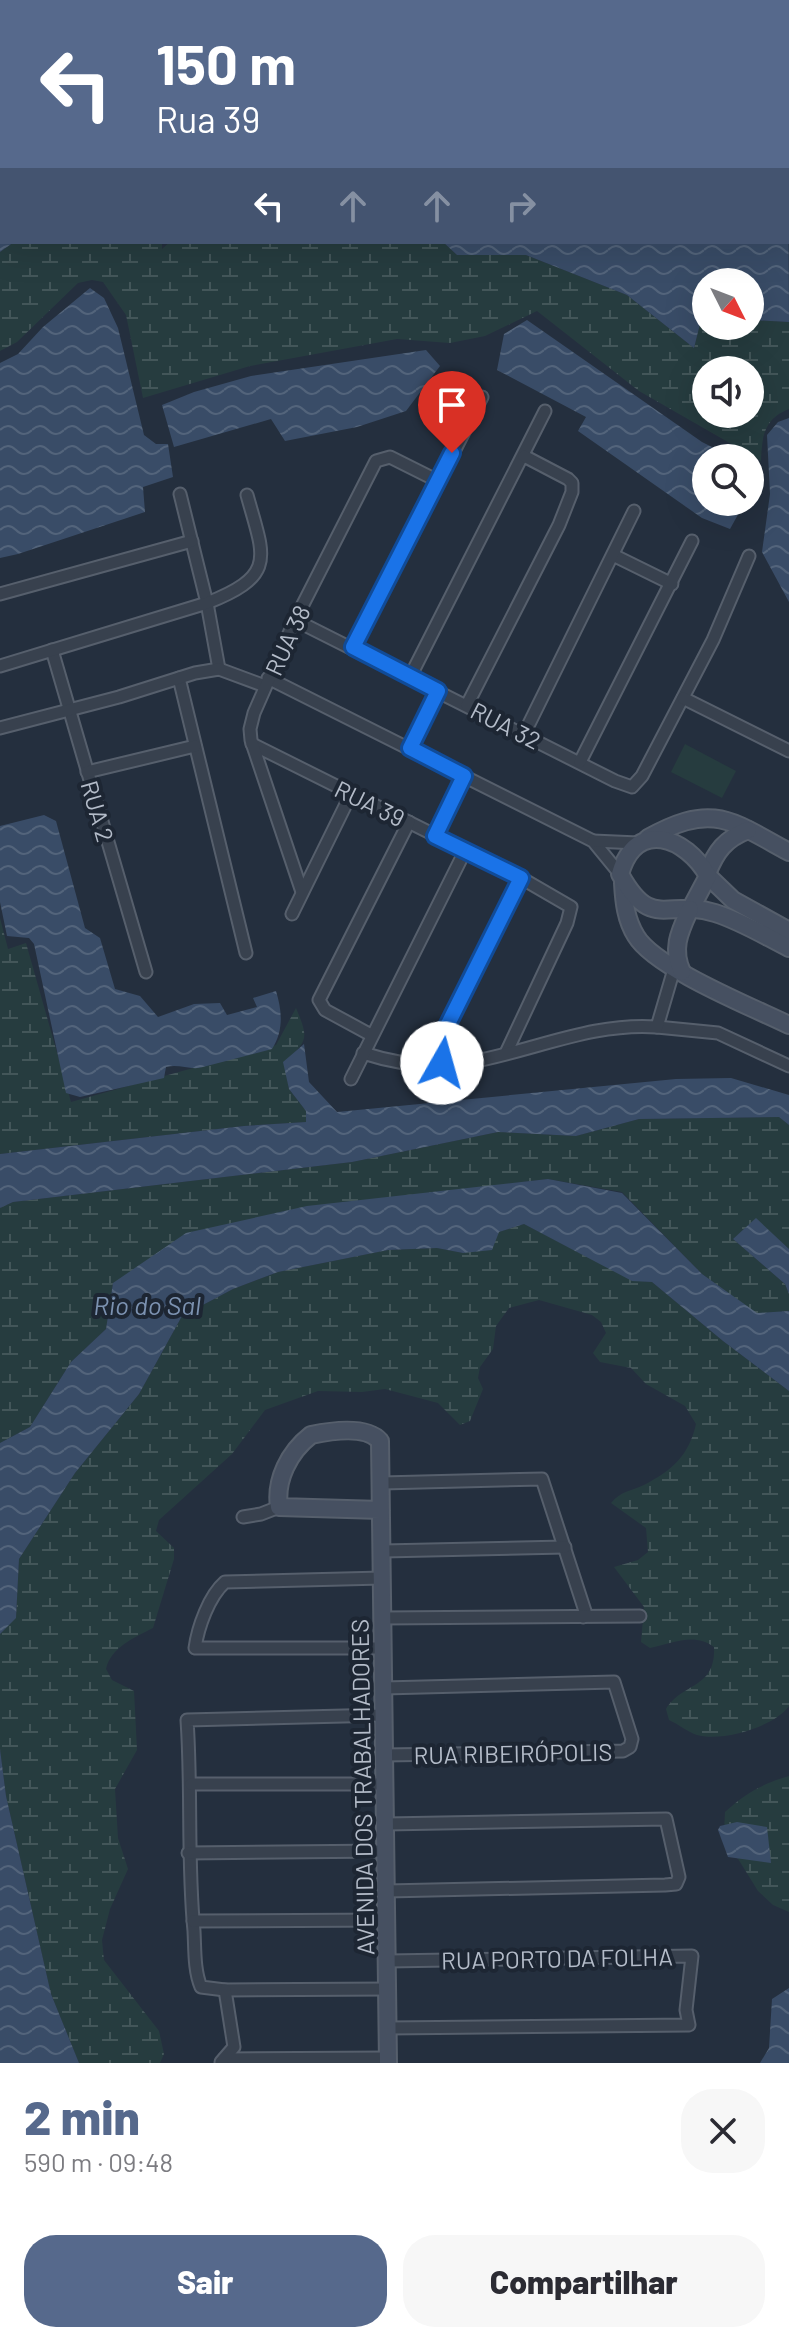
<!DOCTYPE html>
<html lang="pt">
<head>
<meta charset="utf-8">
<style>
  :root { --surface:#fff; --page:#f7f7f7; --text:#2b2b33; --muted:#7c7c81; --accent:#56698c }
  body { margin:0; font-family:Barlow,sans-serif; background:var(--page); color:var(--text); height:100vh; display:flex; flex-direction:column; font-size:30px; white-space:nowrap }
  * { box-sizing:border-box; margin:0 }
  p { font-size:26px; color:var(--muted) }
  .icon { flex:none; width:44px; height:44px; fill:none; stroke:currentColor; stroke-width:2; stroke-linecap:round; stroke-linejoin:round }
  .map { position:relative; height:2063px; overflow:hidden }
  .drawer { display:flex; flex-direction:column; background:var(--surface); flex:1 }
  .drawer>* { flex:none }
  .hud { position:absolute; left:0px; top:0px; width:790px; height:244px; box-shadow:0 8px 32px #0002; background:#56698c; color:#fff; overflow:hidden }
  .needle { width:52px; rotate:132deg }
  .controls { position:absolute; left:692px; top:268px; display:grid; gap:16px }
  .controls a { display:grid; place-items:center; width:72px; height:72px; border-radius:50%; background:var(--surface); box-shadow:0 8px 32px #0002; font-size:40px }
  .pin { position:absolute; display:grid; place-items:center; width:68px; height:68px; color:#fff; margin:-82px -34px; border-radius:50% 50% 50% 0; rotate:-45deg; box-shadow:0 0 8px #0007 }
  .pin .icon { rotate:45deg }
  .me { position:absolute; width:88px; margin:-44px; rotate:7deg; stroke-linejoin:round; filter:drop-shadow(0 0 6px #0008) }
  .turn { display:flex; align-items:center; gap:28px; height:168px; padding:0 24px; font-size:36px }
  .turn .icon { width:104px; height:104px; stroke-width:2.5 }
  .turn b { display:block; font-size:56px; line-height:68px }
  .lanes { display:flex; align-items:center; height:76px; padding:0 24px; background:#0003; justify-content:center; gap:40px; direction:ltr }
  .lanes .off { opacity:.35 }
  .round { display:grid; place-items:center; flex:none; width:84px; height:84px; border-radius:32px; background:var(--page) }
  .head { display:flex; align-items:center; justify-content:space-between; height:136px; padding:0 24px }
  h1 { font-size:48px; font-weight:800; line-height:60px; color:var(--accent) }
  .primary-button { display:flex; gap:16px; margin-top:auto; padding:16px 24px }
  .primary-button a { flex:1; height:92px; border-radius:32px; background:var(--accent); color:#fff; font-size:32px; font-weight:800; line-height:92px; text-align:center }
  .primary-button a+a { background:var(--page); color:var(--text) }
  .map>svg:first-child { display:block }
  .grass { fill:#263c3f }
  .wetland { fill:url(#wetland-marsh); fill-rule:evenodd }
  .water { fill:url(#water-waves) }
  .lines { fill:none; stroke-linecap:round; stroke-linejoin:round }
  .street-casing { stroke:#565f6c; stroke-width:15 }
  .secondary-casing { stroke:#565f6c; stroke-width:20 }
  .street { stroke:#38414e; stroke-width:11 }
  .secondary { stroke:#465061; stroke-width:16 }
  .route-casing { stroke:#114b97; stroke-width:20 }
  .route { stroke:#1a73e8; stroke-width:14 }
  .labels { text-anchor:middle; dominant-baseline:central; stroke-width:8; stroke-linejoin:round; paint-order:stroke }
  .street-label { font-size:24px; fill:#b4bcc9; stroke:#1d2633 }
  .water-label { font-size:26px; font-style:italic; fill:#7c92b1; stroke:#1d2633 }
</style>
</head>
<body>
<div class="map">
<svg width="789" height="2063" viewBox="0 0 789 2063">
  <defs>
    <pattern id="wetland-marsh" width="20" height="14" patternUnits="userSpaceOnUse" patternTransform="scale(2)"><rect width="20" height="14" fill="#263c3f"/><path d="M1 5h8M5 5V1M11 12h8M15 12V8" fill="none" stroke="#435659"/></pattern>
    <pattern id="water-waves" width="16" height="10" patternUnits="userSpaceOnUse" patternTransform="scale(2)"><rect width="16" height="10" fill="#394c67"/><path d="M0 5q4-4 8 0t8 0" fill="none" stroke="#53647b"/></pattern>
  </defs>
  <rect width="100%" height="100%" fill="#242f3e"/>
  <!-- grass -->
  <polygon class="grass" points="685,744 736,771 722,798 671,772"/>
  <!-- wetland -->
  <g class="wetland">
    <polygon points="413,0 599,0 599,2 411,2"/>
    <path d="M14,242H162V249L170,242H443L457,255H526L627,295L694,348L703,311L706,312V326H750V320L789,322V409C763,419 762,438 761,461L639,391L537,311L485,336L450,343L397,339L250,366L143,398L126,315L103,282L92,280L78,283L17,342L0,351V252ZM706,370H750V414H706Z"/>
    <path d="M0,918L8,949L26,943L71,1102L276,1045L296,1008C309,1039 308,1041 284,1062L289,1089L306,1111L307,1122L244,1126L0,1154Z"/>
    <polygon points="779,1117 789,1125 789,1249 756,1219 733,1239 785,1284 789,1294 789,1311 757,1314 702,1274 622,1192 548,1179 498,1185 113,1283 106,1329 71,1362 30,1427 0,1443 0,1208 13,1202 352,1162 498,1132 576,1136 639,1119"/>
    <path d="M524,1224L632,1280L652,1282L723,1341L789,1391V1706C774,1727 722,1742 697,1735C688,1732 678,1724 669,1720L666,1709C683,1682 716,1689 714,1647C695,1632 672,1643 650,1648L641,1642L644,1607L614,1567L638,1560L648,1552L646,1528L611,1503C621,1491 631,1491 644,1485C673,1470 689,1455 696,1424L685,1406L646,1384L631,1368L600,1362L593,1353L606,1333L601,1322L592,1315L539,1300L509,1308L496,1326L493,1349L480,1367L478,1378L483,1389L470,1421L460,1425L438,1403L385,1389L362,1392L318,1391L265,1410L232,1454L159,1520L156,1531L174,1548V1559L153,1628C134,1638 111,1647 106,1669L112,1680L134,1691L137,1750L115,1789L118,1838L128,1869L110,1909L102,1940L104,1960L159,2031L164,2054L160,2063H79L51,1994L6,1796L0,1749V1634L16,1617L19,1559L75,1473L139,1394L182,1316L233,1289L278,1272L388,1250L437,1248L463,1253L499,1232Z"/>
    <path d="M789,1776V1912L773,1905L758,1891L727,1841L724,1833L725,1812C744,1794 764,1783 789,1776Z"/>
  </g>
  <!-- water -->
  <g class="water">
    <polygon points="0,0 413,0 2,2 2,242 14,242 0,252"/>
    <polygon points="599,0 747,0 747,2"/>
    <polygon points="788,116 789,322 750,320 750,282 706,282 706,312 703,312 694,348 627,295 526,255 457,255 443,242 788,242"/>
    <polygon points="90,288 104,298 118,328 144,435 156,444 168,444 173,477 143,487 145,512 18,554 0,558 0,363 18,354 43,327"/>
    <polygon points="527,320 702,442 734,458 706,458 706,502 745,502 730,529 702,518 578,431 586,417 497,370 504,334"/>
    <polygon points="426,350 440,366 406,411 357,427 285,441 271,419 174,447 162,405 194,392 251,376"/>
    <polygon points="789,418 789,602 762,552 770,494 767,435 778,422"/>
    <path d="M44,815L56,821L85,928L100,938L115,989L140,996L158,1017L194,1004L220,1003L227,1015L257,1007L253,998L276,991C282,1011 284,1030 272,1049L199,1068C187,1069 178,1064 166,1067L164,1078L80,1097L66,1093L34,944L29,938L7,936L0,902V826Z"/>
    <polygon points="304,1044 309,1082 337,1112 676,1079 731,1078 789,1095 789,1125 779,1117 639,1119 576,1136 498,1132 352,1162 13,1202 0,1208 0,1154 244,1126 306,1122 306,1111 289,1089 283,1062"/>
    <polygon points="548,1179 622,1193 702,1274 757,1313 789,1311 789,1391 723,1341 652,1282 632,1281 524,1224 499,1232 492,1250 463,1253 437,1248 388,1250 278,1272 233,1289 182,1316 139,1394 75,1473 19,1559 16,1618 0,1634 0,1443 30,1427 71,1362 106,1329 113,1283 186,1233 307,1206"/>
    <polygon points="756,1218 789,1249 789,1294 785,1284 733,1239"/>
    <polygon points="0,1749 6,1796 51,1994 79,2063 0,2063"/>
    <polygon points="737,1822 767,1827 771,1863 728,1857 718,1830 720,1826"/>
    <polygon points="789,1988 789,2063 760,2063 769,2048 772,1999"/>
  </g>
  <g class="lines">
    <defs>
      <g id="street">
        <polyline points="180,494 207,603 219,669"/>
        <polyline points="613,555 672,584"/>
        <polyline points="0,594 192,541"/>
        <polyline points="295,620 615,781 632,787 642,776 713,640 749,556"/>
        <polyline points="353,647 482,397"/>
        <polyline points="52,650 146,972"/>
        <path d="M0,666L207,603C278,575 264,557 247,495"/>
        <polyline points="410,677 545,411"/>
        <polyline points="179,678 246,953"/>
        <polyline points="268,678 593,841 620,874"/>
        <polyline points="683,698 789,751"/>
        <polyline points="467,705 559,525 572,492 572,483 568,479 524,456"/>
        <polyline points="0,728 119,697 195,673 219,669 265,686"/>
        <polyline points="524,734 634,511"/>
        <polyline points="252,744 521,878 571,907 567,923 506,1053"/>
        <polyline points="410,748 438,691"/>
        <polyline points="580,762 692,541"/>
        <polyline points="87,772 195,746"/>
        <polyline points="435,836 464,776"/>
        <polyline points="593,841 638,843"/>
        <polyline points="302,892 251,740 250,729 254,713 295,620 376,461 390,457 438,481"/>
        <polyline points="292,914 351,794"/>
        <polyline points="657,1027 718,1033 789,1066"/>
        <polyline points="371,1035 325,1010 319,1000 409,822"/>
        <path d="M363,1053C397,1064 435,1069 471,1062C533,1051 593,1022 657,1027L674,969"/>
        <polyline points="442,1063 439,1049 444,1032 521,878"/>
        <polyline points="351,1079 465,851"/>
        <polyline points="382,1483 542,1479 585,1611 583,1617"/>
        <polyline points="243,1517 261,1514 279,1507"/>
        <polyline points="383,1551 565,1547"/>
        <path d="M382,1578L225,1582C209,1596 198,1627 195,1648H384"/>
        <polyline points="384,1618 640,1616"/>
        <polyline points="384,1688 614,1682 632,1739 630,1747 623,1751 385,1755"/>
        <path d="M384,1715L187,1720C192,1791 187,1861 194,1931C195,1949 194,1971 201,1987L225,1990L388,1989"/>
        <polyline points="191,1784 385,1784"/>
        <polyline points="386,1824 666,1819 679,1877 676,1884 665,1885 387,1891"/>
        <polyline points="188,1853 386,1851"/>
        <polyline points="193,1921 387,1920"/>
        <polyline points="388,1961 692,1956 686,2010 689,2025 389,2028"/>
        <polyline points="224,2059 388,2058"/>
        <polyline points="221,2062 234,2047 225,1990"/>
      </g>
      <g id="secondary">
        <path d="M648,838C713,802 730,820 789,852"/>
        <path d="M707,874C716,851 725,839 748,830"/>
        <polyline points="708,876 733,900 789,931"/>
        <path d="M623,883C624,902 626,920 636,936C655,968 752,1007 789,1025"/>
        <path d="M691,908L708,876C686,837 636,818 620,874C652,932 667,898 715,913C741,921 765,936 789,948"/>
        <path d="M682,972C671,948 680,931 690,909"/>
        <path d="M381,1510L279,1507C275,1480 289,1452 311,1435C330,1431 366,1425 380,1441L388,2063"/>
      </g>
    </defs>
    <!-- street casing -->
    <use href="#street" class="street-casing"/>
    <!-- secondary casing -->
    <use href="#secondary" class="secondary-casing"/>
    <!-- street -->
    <use href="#street" class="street"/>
    <!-- secondary -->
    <use href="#secondary" class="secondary"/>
  </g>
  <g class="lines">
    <defs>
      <polyline id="route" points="442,1063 439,1049 444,1032 521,878 435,836 464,776 410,748 438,691 353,647 452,453"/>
    </defs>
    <!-- route casing -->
    <use href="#route" class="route-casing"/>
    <!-- route -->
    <use href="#route" class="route"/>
  </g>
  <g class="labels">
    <!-- street labels -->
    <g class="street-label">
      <text transform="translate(287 640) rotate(-65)">RUA 38</text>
      <text transform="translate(506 725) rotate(27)">RUA 32</text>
      <text transform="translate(370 803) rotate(26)">RUA 39</text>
      <text transform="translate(98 811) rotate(74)">RUA 2</text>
      <text transform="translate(513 1753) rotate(-1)">RUA RIBEIRÓPOLIS</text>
      <text transform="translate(362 1787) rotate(-91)">AVENIDA DOS TRABALHADORES</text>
      <text transform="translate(557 1958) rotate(-1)">RUA PORTO DA FOLHA</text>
    </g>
    <!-- water labels -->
    <g class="water-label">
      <text x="147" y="1304">Rio do Sal</text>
    </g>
  </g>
</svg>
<div class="controls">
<a><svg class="needle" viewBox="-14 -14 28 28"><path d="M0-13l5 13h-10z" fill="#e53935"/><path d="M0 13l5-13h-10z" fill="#7c7c81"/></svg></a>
<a><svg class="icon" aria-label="sound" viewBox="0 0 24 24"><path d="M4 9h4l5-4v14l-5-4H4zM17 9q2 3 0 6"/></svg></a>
<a><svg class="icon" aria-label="search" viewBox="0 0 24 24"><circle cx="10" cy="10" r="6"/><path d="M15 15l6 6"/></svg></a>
</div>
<div class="pin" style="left:452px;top:453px;background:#d93025"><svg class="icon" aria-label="arrive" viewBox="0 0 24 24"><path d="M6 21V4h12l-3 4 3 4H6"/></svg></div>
<svg class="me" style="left:442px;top:1063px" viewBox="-20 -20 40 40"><circle r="19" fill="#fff"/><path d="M0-13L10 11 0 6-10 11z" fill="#1a73e8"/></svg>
<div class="hud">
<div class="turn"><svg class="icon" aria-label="left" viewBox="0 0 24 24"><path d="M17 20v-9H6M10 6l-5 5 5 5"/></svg><div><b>150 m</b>Rua 39</div></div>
<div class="lanes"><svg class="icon" aria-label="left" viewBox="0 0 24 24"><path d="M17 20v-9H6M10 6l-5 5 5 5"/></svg><svg class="icon off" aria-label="ahead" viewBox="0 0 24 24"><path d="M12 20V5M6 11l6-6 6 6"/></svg><svg class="icon off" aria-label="ahead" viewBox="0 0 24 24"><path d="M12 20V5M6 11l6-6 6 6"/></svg><svg class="icon off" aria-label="right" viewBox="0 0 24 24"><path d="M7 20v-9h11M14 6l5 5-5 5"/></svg></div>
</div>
</div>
<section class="drawer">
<div class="head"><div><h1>2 min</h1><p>590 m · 09:48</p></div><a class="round"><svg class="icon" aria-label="close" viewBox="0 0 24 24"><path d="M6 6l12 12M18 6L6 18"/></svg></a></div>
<div class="primary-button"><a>Sair</a><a>Compartilhar</a></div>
</section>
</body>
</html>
